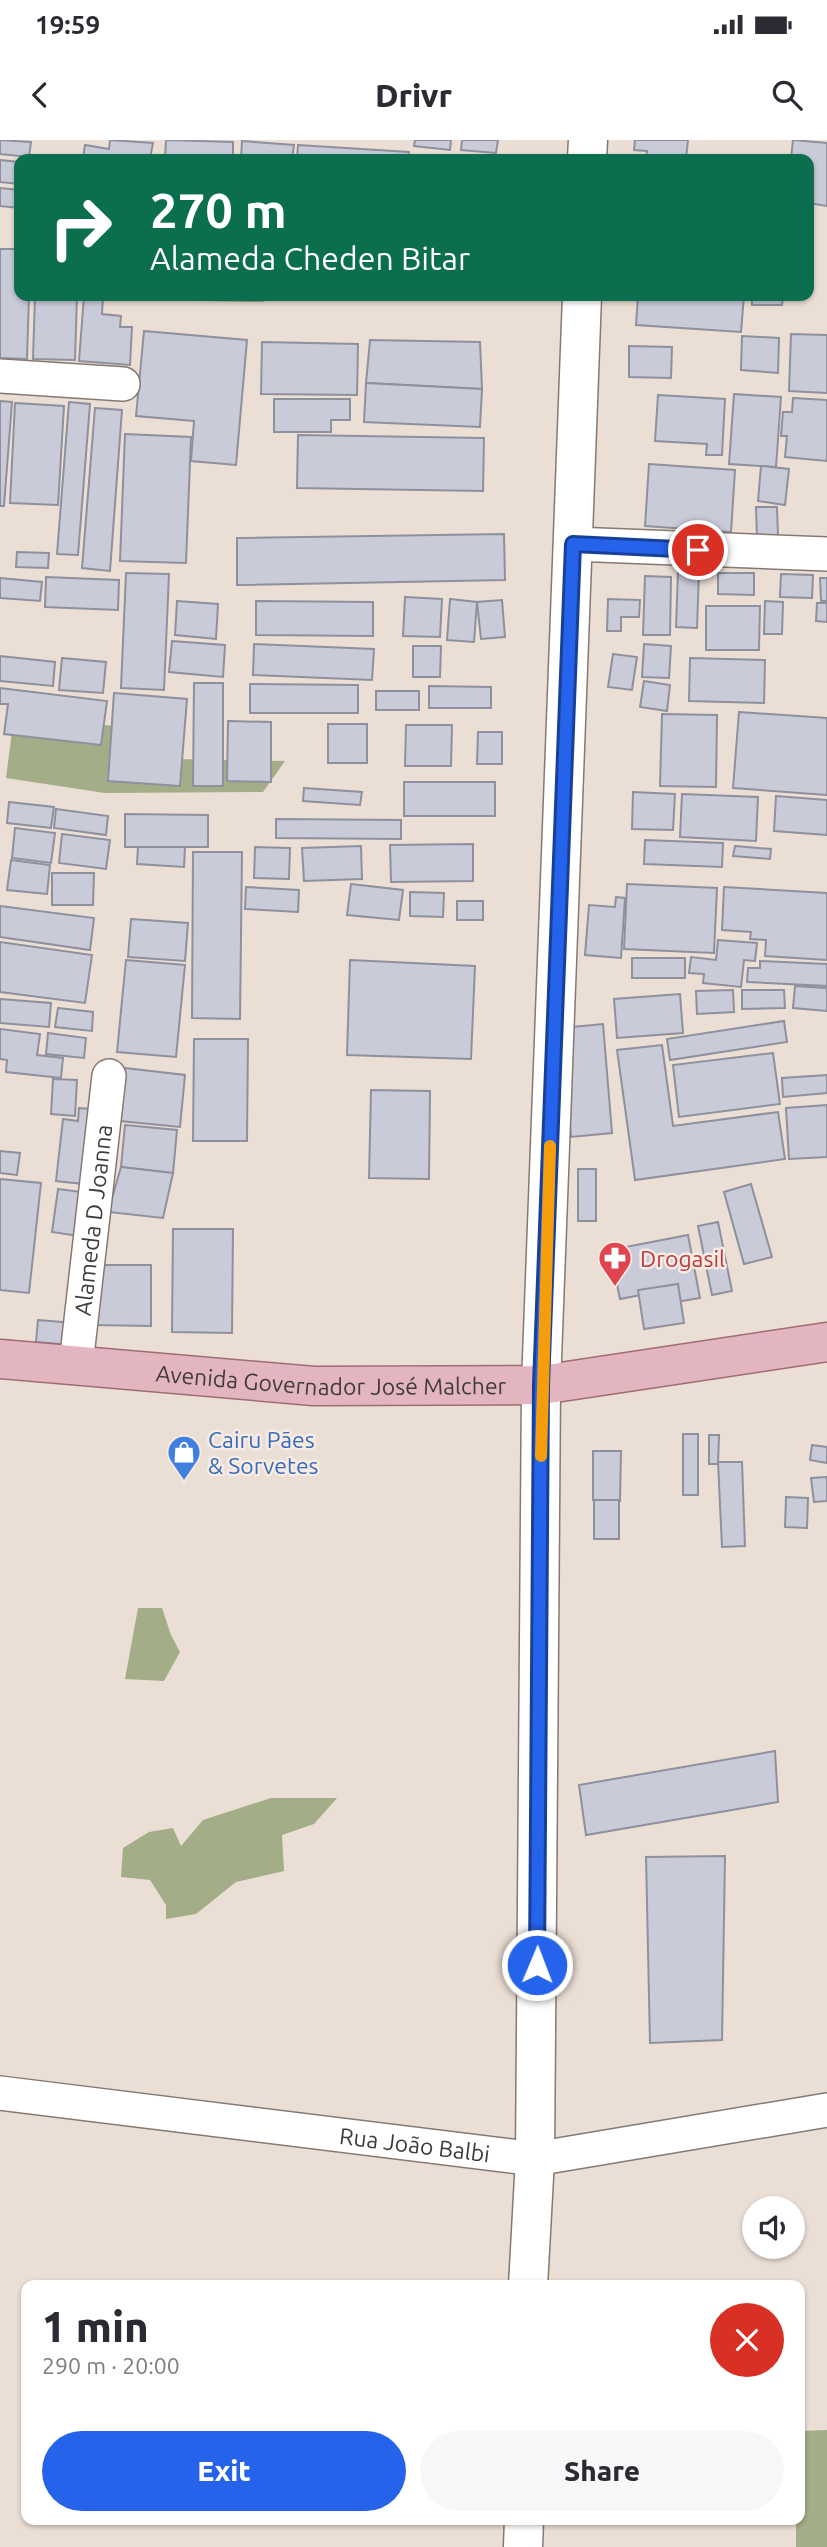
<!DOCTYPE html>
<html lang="en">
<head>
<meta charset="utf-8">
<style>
  :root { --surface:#fff; --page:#f7f7f7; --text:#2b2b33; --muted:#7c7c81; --accent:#2563eb }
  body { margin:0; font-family:Ubuntu,sans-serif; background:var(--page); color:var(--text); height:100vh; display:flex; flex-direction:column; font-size:26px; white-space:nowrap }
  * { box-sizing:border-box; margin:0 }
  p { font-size:23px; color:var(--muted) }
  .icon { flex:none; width:38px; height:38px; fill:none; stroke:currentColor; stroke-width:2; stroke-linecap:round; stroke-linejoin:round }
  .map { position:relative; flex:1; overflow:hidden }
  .details { position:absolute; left:21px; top:2140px; width:784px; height:245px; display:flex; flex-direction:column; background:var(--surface); border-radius:14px; box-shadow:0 2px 5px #0004 }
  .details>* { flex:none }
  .top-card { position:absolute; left:14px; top:14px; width:800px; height:147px; border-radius:14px; box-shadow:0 2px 5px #0004; background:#0b6e4f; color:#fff; overflow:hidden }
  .tools { position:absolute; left:742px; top:2056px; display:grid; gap:14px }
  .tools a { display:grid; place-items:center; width:63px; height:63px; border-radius:50%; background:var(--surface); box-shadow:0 2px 5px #0004; font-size:35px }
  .pin { position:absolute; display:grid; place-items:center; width:60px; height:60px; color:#fff; margin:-30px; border:4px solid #fff; border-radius:50%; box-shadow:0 2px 7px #0007 }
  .me { position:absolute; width:77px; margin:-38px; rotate:1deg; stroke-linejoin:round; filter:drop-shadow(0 0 5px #0008) }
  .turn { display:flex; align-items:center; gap:24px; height:147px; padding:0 21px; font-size:32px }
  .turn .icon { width:91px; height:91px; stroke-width:2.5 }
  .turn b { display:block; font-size:49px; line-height:60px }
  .round { display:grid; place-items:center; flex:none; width:74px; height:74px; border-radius:37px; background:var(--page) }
  .headline { display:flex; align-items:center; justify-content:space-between; height:119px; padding:0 21px }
  h1 { font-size:42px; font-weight:800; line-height:52px }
  .action { display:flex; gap:14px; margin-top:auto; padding:14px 21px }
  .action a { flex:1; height:80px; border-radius:42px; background:var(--accent); color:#fff; font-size:28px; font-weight:800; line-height:80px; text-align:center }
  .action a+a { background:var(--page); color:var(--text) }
  .status { display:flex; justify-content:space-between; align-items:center; height:49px; padding:0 35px; background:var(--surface); direction:ltr }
  .status svg { height:19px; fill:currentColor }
  header { display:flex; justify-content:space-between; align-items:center; height:91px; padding:0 21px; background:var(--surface); font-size:32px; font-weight:800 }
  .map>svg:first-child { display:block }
  .forest { fill:#a3ad87 }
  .building { fill:#cacbd9; stroke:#8f909d; stroke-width:2 }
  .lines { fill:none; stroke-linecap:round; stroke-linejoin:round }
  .street-casing { stroke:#857971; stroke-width:36 }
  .secondary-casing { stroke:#857971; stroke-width:41 }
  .primary-casing { stroke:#9f6c74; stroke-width:41 }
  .street { stroke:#fff; stroke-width:33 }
  .secondary { stroke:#fff; stroke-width:38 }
  .primary { stroke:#e3b6bf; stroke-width:38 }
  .route-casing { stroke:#184099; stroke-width:18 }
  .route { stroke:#2563eb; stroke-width:12 }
  .slow { stroke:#f59e0b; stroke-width:12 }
  .labels { text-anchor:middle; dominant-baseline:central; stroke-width:5; stroke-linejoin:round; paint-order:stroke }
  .street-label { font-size:23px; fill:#413c38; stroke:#f8ebe2 }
  .health-label { font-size:23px; fill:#be3a42; stroke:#f8ebe2; text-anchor:start }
  .shop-label { font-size:23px; fill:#366cbe; stroke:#f8ebe2; text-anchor:start }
</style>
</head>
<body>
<div class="status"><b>19:59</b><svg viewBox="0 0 49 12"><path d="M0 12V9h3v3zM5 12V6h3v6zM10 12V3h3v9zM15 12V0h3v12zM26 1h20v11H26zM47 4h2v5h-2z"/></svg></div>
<header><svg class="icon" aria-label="back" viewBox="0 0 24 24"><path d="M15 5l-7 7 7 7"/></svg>Drivr<svg class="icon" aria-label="search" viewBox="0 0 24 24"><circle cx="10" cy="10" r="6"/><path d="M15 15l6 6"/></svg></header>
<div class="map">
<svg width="827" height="2407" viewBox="0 0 827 2407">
  <rect width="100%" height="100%" fill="#ebded5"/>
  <!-- forest -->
  <g class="forest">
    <polygon points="139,156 274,156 263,162 138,160"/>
    <polygon points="14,576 115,586 125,618 285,621 263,652 105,653 6,638"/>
    <polygon points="138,1468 162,1468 171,1495 180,1512 164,1541 125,1539"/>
    <polygon points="271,1658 337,1658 314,1684 282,1695 284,1731 236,1742 196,1774 166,1779 166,1765 150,1740 121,1737 123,1708 149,1692 173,1688 181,1706 203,1680"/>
    <polygon points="827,2290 827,2407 796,2407 796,2380 800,2380 800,2291"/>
  </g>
  <!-- building -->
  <g class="building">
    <polygon points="0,0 31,2 29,17 0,14"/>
    <polygon points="110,0 153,3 150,19 83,19 85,5 109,9"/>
    <polygon points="166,0 233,2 233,19 165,19"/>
    <polygon points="415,0 451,0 450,10 414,6"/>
    <polygon points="462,0 498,0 496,13 461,10"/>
    <polygon points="635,0 688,0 686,19 646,19 647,11 634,10"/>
    <polygon points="793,0 827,3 827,66 808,63 808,19 791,19"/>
    <polygon points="242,1 294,5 292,19 241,19"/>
    <polygon points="298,5 409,12 408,19 297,19"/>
    <polygon points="0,20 19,22 19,44 0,42"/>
    <polygon points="0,48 19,50 19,68 0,66"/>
    <polygon points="0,109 19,109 19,156 29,156 27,219 0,218"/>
    <polygon points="35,156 77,156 75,220 33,219"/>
    <polygon points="84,156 103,156 102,174 121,176 120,187 132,187 130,225 79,221"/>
    <polygon points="638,156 744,156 741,192 636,185"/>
    <polygon points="752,156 783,156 782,165 752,165"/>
    <polygon points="144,191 247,200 236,325 191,321 194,281 136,276"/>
    <polygon points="791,194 827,195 827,253 789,251"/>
    <polygon points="742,196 779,198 778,233 741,230"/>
    <polygon points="370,200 480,202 482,249 366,243"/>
    <polygon points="262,202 358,204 357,255 261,254"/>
    <polygon points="629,206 672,207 671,238 629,237"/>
    <polygon points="366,243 482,249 480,287 364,282"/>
    <polygon points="734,254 781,257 776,327 729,324"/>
    <polygon points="658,255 725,259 722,315 706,315 707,304 655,301"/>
    <polygon points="793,258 827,260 827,321 785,317 787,296 781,296 783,272 792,272"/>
    <polygon points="274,259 350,259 350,280 331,280 331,292 274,292"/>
    <polygon points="0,261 12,262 4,366 0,366"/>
    <polygon points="69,262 90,264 78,415 57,414"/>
    <polygon points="15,263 64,266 58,365 10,363"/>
    <polygon points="95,268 122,270 110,431 82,428"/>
    <polygon points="125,294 191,297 186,423 120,421"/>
    <polygon points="298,295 484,298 483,351 297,348"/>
    <polygon points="649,324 735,330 731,392 645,386"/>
    <polygon points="761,326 789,329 785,365 758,361"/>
    <polygon points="756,367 777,367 778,397 757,397"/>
    <polygon points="504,394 505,440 237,445 237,398"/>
    <polygon points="17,412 49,413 48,428 16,427"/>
    <polygon points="678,432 699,433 697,488 676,487"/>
    <polygon points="126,433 169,434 164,550 121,548"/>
    <polygon points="718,433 754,433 754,455 718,454"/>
    <polygon points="781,434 813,435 812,458 780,457"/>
    <polygon points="645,436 671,437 670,495 643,495"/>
    <polygon points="46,437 119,440 118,470 45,467"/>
    <polygon points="0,438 42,442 40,461 0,458"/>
    <polygon points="820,438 827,438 827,461 821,461"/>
    <polygon points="405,457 442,459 440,497 403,496"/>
    <polygon points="450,459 477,462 474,502 447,500"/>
    <polygon points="608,459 640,460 639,477 621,477 621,491 607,491"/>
    <polygon points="502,460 505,497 481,499 477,462"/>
    <polygon points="177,461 218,464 216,499 175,495"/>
    <polygon points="256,461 373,462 373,496 256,495"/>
    <polygon points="765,461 783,462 782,494 764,494"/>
    <polygon points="817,463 827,463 827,482 816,481"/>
    <polygon points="706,466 760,466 759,510 706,510"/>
    <polygon points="172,501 225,505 223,537 169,532"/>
    <polygon points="254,504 374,509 372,540 253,535"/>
    <polygon points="644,504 671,506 669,538 642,537"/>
    <polygon points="413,506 441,506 440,537 413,537"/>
    <polygon points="613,514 637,517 632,550 608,547"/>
    <polygon points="0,516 55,522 53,546 0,541"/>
    <polygon points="62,518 106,522 103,553 59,550"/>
    <polygon points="690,518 765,520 764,563 689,561"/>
    <polygon points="644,541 670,545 667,571 640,567"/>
    <polygon points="194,543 223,543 223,646 193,646"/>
    <polygon points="250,544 358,545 358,573 250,573"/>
    <polygon points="429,546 491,547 491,568 429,568"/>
    <polygon points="0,548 107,561 101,605 4,594 8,564 0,564"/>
    <rect x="376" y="551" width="43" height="19"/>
    <polygon points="114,553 187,559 180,646 108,641"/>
    <polygon points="739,572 827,578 827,655 733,648"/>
    <polygon points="662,574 717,575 716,647 660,646"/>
    <polygon points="228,581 271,582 271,642 227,641"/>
    <rect x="328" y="584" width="39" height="39"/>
    <polygon points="406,585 452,585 451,626 405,626"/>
    <polygon points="478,592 502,592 502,624 477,624"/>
    <rect x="404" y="642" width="91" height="34"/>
    <polygon points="304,648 362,652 360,665 303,661"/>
    <polygon points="633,652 675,654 673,690 632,689"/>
    <polygon points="682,654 758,657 756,701 680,697"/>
    <polygon points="776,656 827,660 827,695 774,691"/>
    <polygon points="9,662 54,667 51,688 7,683"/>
    <polygon points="56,669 108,676 106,695 54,688"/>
    <polygon points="125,674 208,675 208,707 125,707"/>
    <polygon points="276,679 401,680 401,699 276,698"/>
    <polygon points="15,688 55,693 51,723 12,718"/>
    <polygon points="62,694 110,700 106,729 59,723"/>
    <polygon points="645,700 723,703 722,727 644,724"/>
    <polygon points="473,704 473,741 391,742 390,705"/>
    <polygon points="361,706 362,739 304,741 302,708"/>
    <polygon points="735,706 771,709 770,719 733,716"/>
    <polygon points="138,707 185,707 184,727 137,724"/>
    <polygon points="255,707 290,708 289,739 254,738"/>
    <polygon points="193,712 242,712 240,879 192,878"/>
    <polygon points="11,720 50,725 47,754 7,750"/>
    <polygon points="52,733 94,733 93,765 52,765"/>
    <polygon points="351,744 403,750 399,780 347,775"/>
    <polygon points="627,744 717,748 714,813 624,809"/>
    <polygon points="246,747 299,750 298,772 245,769"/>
    <polygon points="724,747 827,753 827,820 765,816 766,800 750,799 751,792 722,790"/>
    <polygon points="410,752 444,753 443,777 410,776"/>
    <polygon points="616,757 625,758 621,818 585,815 589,765 615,767"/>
    <rect x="457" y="761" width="26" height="19"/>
    <polygon points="0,766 94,778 90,810 0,797"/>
    <polygon points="131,779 188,783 185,821 128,817"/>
    <polygon points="718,800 757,803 755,821 744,820 741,847 703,843 704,834 689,833 691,817 716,820"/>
    <polygon points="0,802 92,815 85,863 0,852"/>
    <rect x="632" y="818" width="53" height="20"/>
    <polygon points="126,820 185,825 176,917 117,912"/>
    <polygon points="350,820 475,826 471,919 347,915"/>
    <polygon points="760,821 827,824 827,846 747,842 748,828 760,828"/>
    <polygon points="795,846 827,848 827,871 793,868"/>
    <polygon points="733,850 734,872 697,874 696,851"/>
    <polygon points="742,850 784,850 785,868 742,869"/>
    <polygon points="680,854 683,893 617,898 614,859"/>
    <polygon points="0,859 51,863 49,887 0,883"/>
    <polygon points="58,868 93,872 92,891 55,887"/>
    <polygon points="784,881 787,902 670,920 667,899"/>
    <polygon points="603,884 612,993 571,997 562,888"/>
    <polygon points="0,889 40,894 37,915 63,918 61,938 6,932 7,920 0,919"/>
    <polygon points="48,893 86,898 84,918 46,914"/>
    <polygon points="194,899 248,899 247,1001 193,1001"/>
    <polygon points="662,905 673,986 778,972 785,1019 635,1040 617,910"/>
    <polygon points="773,913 780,964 679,977 673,925"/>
    <polygon points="125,928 185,935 180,987 120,981"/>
    <polygon points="827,935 827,953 783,957 782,938"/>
    <polygon points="53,939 77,940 75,976 51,974"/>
    <polygon points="371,950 430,951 429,1039 369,1038"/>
    <polygon points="827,965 827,1017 789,1019 786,968"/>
    <polygon points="79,968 100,970 92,1045 56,1041 63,979 78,981"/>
    <polygon points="125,985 177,990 173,1033 121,1027"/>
    <polygon points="0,1011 20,1013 17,1035 0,1033"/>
    <polygon points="121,1027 173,1033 163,1078 108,1072"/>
    <rect x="578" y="1029" width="18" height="52"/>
    <polygon points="0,1039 41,1043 29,1153 0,1150"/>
    <polygon points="751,1044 772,1117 744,1124 724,1052"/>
    <polygon points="58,1049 90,1053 86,1097 52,1092"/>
    <polygon points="718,1082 732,1151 712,1155 698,1086"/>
    <polygon points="173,1089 233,1089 232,1193 172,1192"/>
    <polygon points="688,1095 700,1158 664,1164 661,1151 620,1159 610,1110"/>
    <polygon points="93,1125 151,1125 151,1186 92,1185"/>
    <polygon points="678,1144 684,1183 644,1189 638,1150"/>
    <polygon points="38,1180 74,1183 72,1205 36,1202"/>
    <rect x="683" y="1294" width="15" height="61"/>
    <polygon points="709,1295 719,1295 718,1324 709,1324"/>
    <polygon points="812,1305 827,1307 827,1323 810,1320"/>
    <polygon points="593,1311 621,1311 620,1361 593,1360"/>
    <polygon points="718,1322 742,1322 745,1406 722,1407"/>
    <polygon points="827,1337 827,1361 814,1362 811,1338"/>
    <polygon points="786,1357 808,1358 807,1388 785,1387"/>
    <rect x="594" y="1360" width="25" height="39"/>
    <polygon points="775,1611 778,1662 586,1695 579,1645"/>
    <polygon points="725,1716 722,1900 650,1903 646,1717"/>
  </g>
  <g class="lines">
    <defs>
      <g id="street">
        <polyline points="0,236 123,244"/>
        <polyline points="573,404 827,414"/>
        <path id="s1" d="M76,1224L109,936"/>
        <path id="s2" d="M0,1953L535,2019L827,1970"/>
      </g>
      <g id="secondary">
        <polyline points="587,19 588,0"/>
        <polyline points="528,2146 535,2019 541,1245 582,156"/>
        <polyline points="523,2407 524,2380"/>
      </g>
      <g id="primary">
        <path id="s3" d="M0,1219L314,1246L541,1245L827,1202"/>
      </g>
    </defs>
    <!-- street casing -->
    <use href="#street" class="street-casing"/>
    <!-- secondary casing -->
    <use href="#secondary" class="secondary-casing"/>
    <!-- primary casing -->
    <use href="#primary" class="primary-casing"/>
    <!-- street -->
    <use href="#street" class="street"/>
    <!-- secondary -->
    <use href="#secondary" class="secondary"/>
    <!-- primary -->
    <use href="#primary" class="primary"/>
  </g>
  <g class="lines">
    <defs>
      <polyline id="route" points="537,1825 541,1245 573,404 698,410"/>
    </defs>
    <!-- route casing -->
    <use href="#route" class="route-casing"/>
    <!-- route -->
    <use href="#route" class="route"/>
    <!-- slow -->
    <polyline class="slow" points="541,1316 550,1006"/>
  </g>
  <!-- icons -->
  <defs>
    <symbol id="pharmacy-pin" viewBox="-11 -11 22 30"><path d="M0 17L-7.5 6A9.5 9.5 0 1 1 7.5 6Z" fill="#e0444e" stroke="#f8ebe2"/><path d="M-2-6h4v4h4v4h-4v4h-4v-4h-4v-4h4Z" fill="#fff"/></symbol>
    <symbol id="shop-pin" viewBox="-11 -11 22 30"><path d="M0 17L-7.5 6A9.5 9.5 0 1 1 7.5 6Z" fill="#3f7fe0" stroke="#f8ebe2"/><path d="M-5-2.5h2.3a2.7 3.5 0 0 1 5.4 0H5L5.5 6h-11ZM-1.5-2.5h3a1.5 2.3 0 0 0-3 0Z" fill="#fff"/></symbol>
  </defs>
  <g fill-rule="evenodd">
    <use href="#pharmacy-pin" x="596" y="1099" width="38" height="52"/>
    <use href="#shop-pin" x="165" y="1293" width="38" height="52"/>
  </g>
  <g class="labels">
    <!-- street labels -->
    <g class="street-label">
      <text stroke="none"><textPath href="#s1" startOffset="145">Alameda D Joanna</textPath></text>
      <text stroke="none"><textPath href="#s3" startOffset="332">Avenida Governador José Malcher</textPath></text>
      <text stroke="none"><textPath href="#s2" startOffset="418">Rua João Balbi</textPath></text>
    </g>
    <!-- health labels -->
    <g class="health-label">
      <text x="640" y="1118">Drogasil</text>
    </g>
    <!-- shop labels -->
    <g class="shop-label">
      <text x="208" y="1299">Cairu Pães<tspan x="208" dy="26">&amp; Sorvetes</tspan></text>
    </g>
  </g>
</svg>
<div class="tools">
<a><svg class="icon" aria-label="sound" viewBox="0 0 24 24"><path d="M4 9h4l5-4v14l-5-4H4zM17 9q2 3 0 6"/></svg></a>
</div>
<div class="pin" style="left:698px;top:410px;background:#d93025"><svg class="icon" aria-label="arrive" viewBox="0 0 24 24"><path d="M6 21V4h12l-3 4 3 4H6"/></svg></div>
<svg class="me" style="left:537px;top:1825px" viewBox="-20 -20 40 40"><circle r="17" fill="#2563eb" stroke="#fff" stroke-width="3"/><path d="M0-11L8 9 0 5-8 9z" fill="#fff"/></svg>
<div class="top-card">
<div class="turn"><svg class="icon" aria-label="right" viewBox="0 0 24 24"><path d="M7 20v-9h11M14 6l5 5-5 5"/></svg><div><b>270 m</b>Alameda Cheden Bitar</div></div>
</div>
<section class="details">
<div class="headline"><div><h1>1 min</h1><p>290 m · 20:00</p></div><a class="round" style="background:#d93025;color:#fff"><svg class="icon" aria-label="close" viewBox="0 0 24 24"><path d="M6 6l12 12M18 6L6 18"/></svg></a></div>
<div class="action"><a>Exit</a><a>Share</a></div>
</section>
</div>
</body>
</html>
